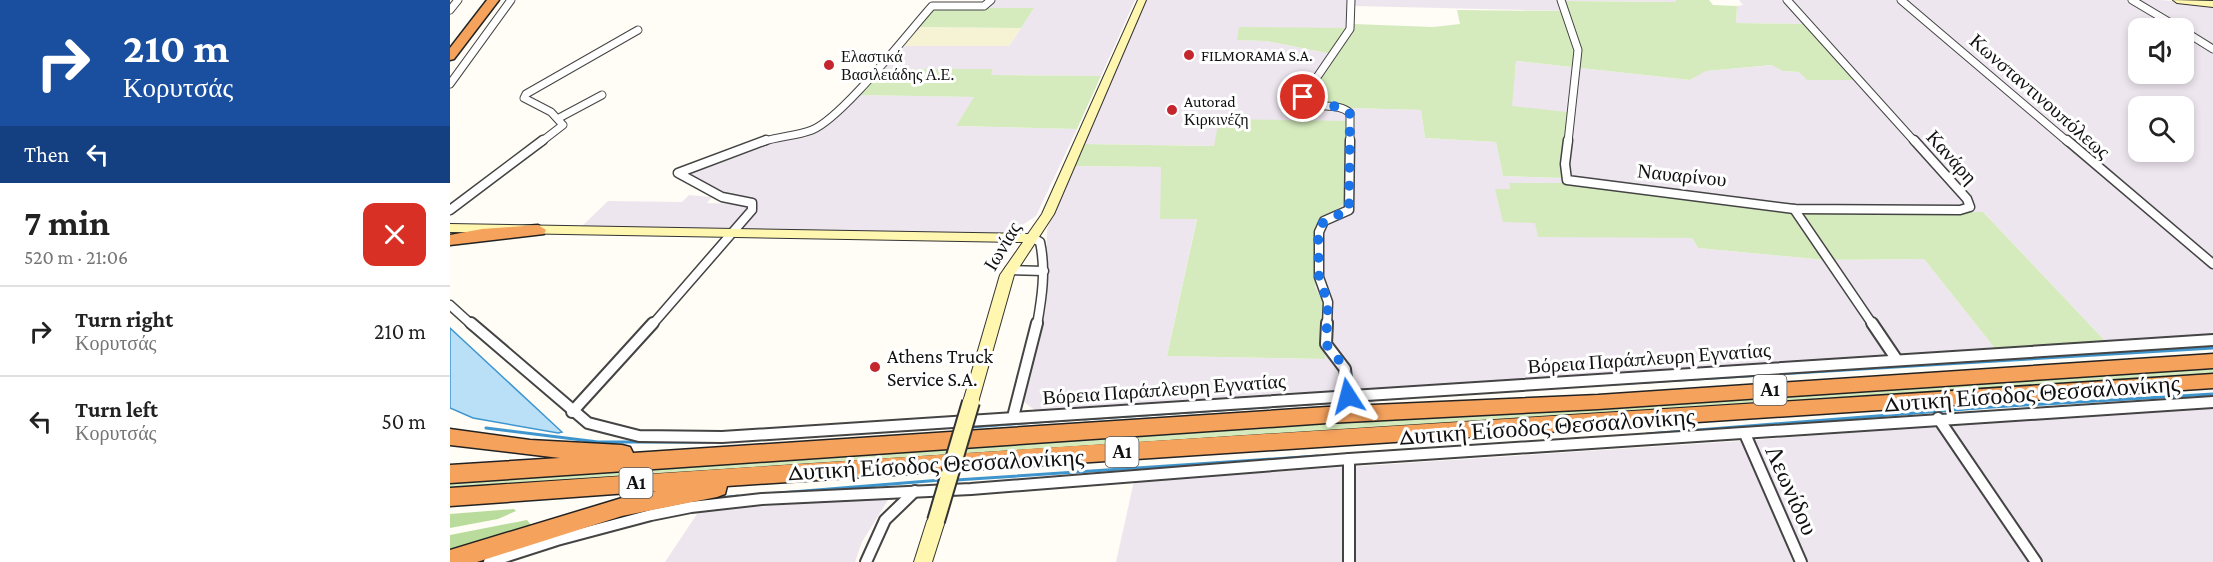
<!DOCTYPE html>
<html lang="en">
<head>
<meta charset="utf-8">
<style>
  :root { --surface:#fff; --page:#f2f2f2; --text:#222; --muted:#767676; --line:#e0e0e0 }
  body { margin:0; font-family:"Crimson Pro",serif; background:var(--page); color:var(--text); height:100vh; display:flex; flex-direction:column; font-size:22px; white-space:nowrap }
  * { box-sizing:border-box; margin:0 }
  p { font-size:20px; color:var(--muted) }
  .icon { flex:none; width:33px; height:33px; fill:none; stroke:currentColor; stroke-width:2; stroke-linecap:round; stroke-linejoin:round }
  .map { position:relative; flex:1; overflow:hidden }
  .details { display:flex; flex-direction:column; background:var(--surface); width:450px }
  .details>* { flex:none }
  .top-card { background:#1a4fa0; color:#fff; overflow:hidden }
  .fabs { position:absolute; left:1678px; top:18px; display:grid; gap:12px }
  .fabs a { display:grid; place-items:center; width:66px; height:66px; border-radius:12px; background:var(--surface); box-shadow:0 3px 9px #0003; font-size:30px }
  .pin { position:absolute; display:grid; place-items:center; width:51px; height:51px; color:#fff; margin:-26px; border:3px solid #fff; border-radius:50%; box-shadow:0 2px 6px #0007 }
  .me { position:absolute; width:66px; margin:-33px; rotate:351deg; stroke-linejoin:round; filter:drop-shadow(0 0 4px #0008) }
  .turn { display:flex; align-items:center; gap:21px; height:126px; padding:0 24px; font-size:27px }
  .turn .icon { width:78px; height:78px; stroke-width:2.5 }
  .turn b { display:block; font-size:42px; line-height:51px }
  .then { display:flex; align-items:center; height:57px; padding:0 24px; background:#0003; gap:12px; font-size:22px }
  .round { display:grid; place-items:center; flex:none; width:63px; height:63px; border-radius:12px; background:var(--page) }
  .head { display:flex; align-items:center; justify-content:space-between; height:102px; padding:0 24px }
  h1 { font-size:36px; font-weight:700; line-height:45px }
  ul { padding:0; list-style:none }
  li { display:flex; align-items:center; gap:18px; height:90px; padding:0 24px; border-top:2px solid var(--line) }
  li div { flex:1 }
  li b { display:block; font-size:22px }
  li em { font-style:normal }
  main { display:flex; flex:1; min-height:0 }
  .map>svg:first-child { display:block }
  .industrial { fill:#eee6ef; fill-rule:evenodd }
  .farmland { fill:#f6f3d4 }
  .green { fill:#d5ebbd }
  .forest { fill:#b9dc9c }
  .water { fill:#b9e0f7; stroke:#3f96cf; stroke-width:1.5 }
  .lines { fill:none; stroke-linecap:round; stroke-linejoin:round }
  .stream { stroke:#3f96cf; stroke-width:3 }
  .street-far2-casing { stroke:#444; stroke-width:9 }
  .street-far1-casing { stroke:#444; stroke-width:11 }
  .street-casing { stroke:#444; stroke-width:14 }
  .secondary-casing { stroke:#333; stroke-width:2 }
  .highway-casing { stroke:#222; stroke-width:3 }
  .street-far2 { stroke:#fff; stroke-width:7 }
  .street-far1 { stroke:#fff; stroke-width:8 }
  .street { stroke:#fff; stroke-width:10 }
  .secondary { fill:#fff6b0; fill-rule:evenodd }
  .highway { fill:#f5a25d; fill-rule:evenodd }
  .secondary-bridge-casing { stroke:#333; stroke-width:20; stroke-linecap:butt }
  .secondary-bridge { stroke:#fff6b0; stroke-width:16 }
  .route { stroke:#1a73e8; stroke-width:10; stroke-dasharray:0 18 }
  .poi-dot { fill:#c4262e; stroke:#fff; stroke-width:2 }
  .labels { text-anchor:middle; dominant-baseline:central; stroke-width:6; stroke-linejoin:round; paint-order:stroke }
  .far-poi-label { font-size:16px; fill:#111; stroke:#fff; text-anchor:start }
  .shield { fill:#fff; stroke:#585858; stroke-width:1.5 }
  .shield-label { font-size:18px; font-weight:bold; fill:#111 }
  .street-label { font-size:20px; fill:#111; stroke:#fff }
  .poi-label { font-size:20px; fill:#111; stroke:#fff; text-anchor:start }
  .near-street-label { font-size:24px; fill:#111; stroke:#fff }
</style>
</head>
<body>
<main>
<section class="details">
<div class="top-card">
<div class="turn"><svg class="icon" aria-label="right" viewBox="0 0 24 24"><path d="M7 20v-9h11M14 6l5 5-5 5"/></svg><div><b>210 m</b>Κορυτσάς</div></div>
<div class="then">Then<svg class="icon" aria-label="left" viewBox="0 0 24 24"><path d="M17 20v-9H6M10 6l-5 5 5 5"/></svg></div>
</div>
<div class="head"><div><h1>7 min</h1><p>520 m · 21:06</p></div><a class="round" style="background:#d93025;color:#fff"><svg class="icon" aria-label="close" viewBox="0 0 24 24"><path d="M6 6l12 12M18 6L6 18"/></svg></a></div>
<ul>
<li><svg class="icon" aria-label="right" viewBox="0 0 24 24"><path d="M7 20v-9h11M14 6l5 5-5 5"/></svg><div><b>Turn right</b><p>Κορυτσάς</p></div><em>210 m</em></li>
<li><svg class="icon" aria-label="left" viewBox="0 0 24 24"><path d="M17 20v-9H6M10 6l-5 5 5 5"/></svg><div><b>Turn left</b><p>Κορυτσάς</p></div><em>50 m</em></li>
</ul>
</section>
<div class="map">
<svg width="1763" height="562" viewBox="0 0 1763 562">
  <rect width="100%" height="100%" fill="#fffdf5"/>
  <!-- industrial -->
  <g class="industrial">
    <polygon points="544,0 685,0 651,76 540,75 543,70 429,69 449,46 559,46 584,8 538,8"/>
    <path d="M695,0H1225L1227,2L1113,1L1116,11L904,6L903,28L788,40L816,41L887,55L857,96L902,108L971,110L975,138L1046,142L1053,176L1112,178L1061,106L1066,61L1240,80L1255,71L1323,65L1332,71L1349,72L1355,24L1286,23L1287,6L1293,5L1289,0H1711L1763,5V338L1658,344L1533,212L1362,211L1059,183L1061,189H1045L1085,223L1242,238L1248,248L1375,260L1474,259L1547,351L586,411L574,402L596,306L597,229L623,166L712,167L747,218L717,356L875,359L874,304L865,287V227L895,203L770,119L765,146L632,144ZM1689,28H1734V74H1689ZM1689,106H1734V152H1689Z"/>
    <polygon points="407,95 525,97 506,126 627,129 586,216 565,230 551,233 129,229 158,201 232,202 239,195 262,197 257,203 293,204 297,200 269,191 241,174 244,170 345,133 354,138 369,131 381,123"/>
    <polygon points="1763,402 1763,562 1585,562 1488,418"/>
    <polygon points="1482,426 1495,433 1580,562 1356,562 1303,442 1305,440"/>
    <polygon points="1291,441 1343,562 666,562 684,481"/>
    <polygon points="440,497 412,542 405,562 215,562 249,511"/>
  </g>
  <!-- farmland -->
  <polygon class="farmland" points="468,27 571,28 559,46 449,46"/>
  <!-- green -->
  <g class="green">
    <polygon points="1225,0 1259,0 1263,5 1287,6 1286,23 1355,24 1407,80 1357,80 1349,72 1332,71 1322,65 1256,71 1240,80 1066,61 1062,106 1117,112 1112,178 1053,176 1046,142 975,138 971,110 902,108 861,100 857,97 887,55 816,41 787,40 789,27 903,28 903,24 983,27 1010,24 1007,10 1115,11 1113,1 1226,2"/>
    <polygon points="488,8 584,8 571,28 468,27 481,12"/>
    <polygon points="429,69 543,69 541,75 651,76 627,129 506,126 524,97 407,95"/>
    <polygon points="769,119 898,121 895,203 865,227 865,287 874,304 875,359 717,356 747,219 710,219 711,167 623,166 632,144 764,146"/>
    <polygon points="1059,183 1118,183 1362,211 1533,212 1658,344 1547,351 1474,259 1375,260 1248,248 1242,238 1088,237 1085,223 1053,222 1045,189 1060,189"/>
    <polygon points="1763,366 1763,374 0,490 0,480"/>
  </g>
  <!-- forest -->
  <g class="forest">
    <polygon points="64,509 66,511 48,519 0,528 0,514"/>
    <polygon points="77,520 81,525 0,551 0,535"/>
  </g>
  <!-- water -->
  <polygon class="water" points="0,328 112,432 108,433 23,418 0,408"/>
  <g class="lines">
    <!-- stream -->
    <g class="stream">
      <polyline points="1146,385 1763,348"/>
      <polyline points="634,419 963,397"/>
      <polyline points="520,427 628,419"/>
      <polyline points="36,428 148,442 260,442"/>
      <polyline points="409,433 505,427"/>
      <polyline points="1197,434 1542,407 1763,394"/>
      <polyline points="506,480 868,456"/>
      <polyline points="317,494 491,480"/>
      <polyline points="252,500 288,496"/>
      <polyline points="149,523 187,513"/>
    </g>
    <defs>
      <g id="street-far2">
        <polyline points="1111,0 1128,50 1118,142"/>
        <polyline points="1337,0 1465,142"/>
        <polyline points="1451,0 1618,142"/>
        <polyline points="1682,0 1729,28"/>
        <polyline points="0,10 8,0"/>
        <polyline points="1734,31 1763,49"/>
        <polyline points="0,84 61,0"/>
        <polyline points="109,118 152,95"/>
        <polyline points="91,142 113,125 101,112 74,98 76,94 188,30"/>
        <path d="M312,142C329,136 347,136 362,130C392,118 457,34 482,6H534L541,0"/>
        <path d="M900,142V113C886,101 866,111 852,99L900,29L901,0"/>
      </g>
      <g id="street-far1">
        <polyline points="1118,140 1115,164 1117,180 1344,209 1510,210 1520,207 1517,199 1464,140"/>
        <polyline points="1617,140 1763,264"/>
        <polyline points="1344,209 1423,325"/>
        <polyline points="0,210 93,140"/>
        <path d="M583,238L590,242C596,270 592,297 587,325"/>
        <polyline points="559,270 594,271"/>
        <polyline points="0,305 22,325"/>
        <polyline points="202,325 302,210 302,203 272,197 228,173 316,140"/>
        <polyline points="877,325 878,302 869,277 869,232 874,221 899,210 900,140"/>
      </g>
      <g id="street">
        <polyline points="21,323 138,423 189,436 272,437 1763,340"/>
        <polyline points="877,323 876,344 895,369 898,396"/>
        <polyline points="1422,323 1447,360"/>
        <polyline points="122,412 203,323"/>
        <polyline points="563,417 587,323"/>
        <polyline points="1488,418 1586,562"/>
        <polyline points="1295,434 1351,562"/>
        <polyline points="899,459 899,562"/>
        <polyline points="39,562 107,540 201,515 241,507 312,499 521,489 899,459 1763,402"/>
        <polyline points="416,562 435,520 465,491"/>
      </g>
      <g id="secondary">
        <polygon points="688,0 696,0 604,214 564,275 527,406 515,406 513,402 550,275 573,242 0,232 0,224 578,234 592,214"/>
        <polygon points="1723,0 1763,1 1763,7 1727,3"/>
        <polygon points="486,514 492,516 495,521 482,562 464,562 477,521 480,516"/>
      </g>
      <g id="highway">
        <polygon points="37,0 49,0 4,59 0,60 0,48"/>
        <polygon points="88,225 96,230 94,234 0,245 0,235 32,229"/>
        <polygon points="1763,354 1763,368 1148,409 877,423 0,483 0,465 110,458 0,445 0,429 80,440 172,445 180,447 183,453 877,407 1148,395"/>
        <path d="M1763,374V388L277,486L275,494L267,497L172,516L27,562H0V550L172,498L206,491L0,506V488C587,446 1175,413 1763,374Z"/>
      </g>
    </defs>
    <!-- street-far2 casing -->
    <use href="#street-far2" class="street-far2-casing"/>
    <!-- street-far1 casing -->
    <use href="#street-far1" class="street-far1-casing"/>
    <!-- street casing -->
    <use href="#street" class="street-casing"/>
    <!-- secondary casing -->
    <use href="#secondary" class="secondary-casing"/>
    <!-- highway casing -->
    <use href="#highway" class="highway-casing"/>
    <!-- street-far2 -->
    <use href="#street-far2" class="street-far2"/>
    <!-- street-far1 -->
    <use href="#street-far1" class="street-far1"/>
    <!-- street -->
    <use href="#street" class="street"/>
    <!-- secondary -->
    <use href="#secondary" class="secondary"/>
    <!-- highway -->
    <use href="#highway" class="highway"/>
    <defs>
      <polyline id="secondary-bridge" points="486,521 521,402"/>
    </defs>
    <!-- secondary-bridge casing -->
    <use href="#secondary-bridge" class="secondary-bridge-casing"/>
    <!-- secondary-bridge -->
    <use href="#secondary-bridge" class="secondary-bridge"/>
  </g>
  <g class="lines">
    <!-- route -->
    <polyline class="route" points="853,97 856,104 892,107 900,114 899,210 874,221 868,232 869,277 878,303 876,344 896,369 898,396"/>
  </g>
  <!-- markers -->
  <g class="poi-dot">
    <circle cx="739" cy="55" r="6"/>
    <circle cx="379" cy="65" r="6"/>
    <circle cx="722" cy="110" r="6"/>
    <circle cx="425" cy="367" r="6"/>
  </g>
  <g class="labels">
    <!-- far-poi labels -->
    <g class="far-poi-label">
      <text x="751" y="55">FILMORAMA S.A.</text>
      <text x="391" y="56">Ελαστικά<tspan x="391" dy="18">Βασιλειάδης Α.Ε.</tspan></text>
      <text x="734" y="101">Autorad<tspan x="734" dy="18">Κιρκινέζη</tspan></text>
    </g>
    <!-- shield labels -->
    <g class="shield">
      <rect x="1303.5" y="375" width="33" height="30" rx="4.5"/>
      <rect x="655.5" y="437" width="33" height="30" rx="4.5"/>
      <rect x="169.5" y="468" width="33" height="30" rx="4.5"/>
    </g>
    <g class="shield-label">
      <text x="1320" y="390">Α1</text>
      <text x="672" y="452">Α1</text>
      <text x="186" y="483">Α1</text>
    </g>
    <!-- street labels -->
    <g class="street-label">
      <text transform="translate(1590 96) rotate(41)">Κωνσταντινουπόλεως</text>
      <text transform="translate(1502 157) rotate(48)">Κανάρη</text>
      <text transform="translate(1232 175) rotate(6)">Ναυαρίνου</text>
      <text transform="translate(552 246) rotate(-59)">Ιωνίας</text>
      <text transform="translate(1199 358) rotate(-4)">Βόρεια Παράπλευρη Εγνατίας</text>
      <text transform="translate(714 389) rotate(-4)">Βόρεια Παράπλευρη Εγνατίας</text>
    </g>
    <!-- poi labels -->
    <g class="poi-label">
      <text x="437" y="356">Athens Truck<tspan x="437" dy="23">Service S.A.</tspan></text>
    </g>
    <!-- near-street labels -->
    <g class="near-street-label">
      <text transform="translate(1582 393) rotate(-4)">Δυτική Είσοδος Θεσσαλονίκης</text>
      <text transform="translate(1097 426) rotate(-4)">Δυτική Είσοδος Θεσσαλονίκης</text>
      <text transform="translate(486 464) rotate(-3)">Δυτική Είσοδος Θεσσαλονίκης</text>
      <text transform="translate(1342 490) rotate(66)">Λεωνίδου</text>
    </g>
  </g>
</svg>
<div class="fabs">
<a><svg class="icon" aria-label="sound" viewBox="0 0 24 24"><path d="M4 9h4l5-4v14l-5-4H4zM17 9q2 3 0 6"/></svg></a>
<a><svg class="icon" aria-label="search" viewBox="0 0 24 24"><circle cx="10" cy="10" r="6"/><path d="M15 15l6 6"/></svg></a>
</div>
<div class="pin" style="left:853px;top:97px;background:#d93025"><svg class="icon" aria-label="arrive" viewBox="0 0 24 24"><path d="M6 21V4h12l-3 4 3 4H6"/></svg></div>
<svg class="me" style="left:898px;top:396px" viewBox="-20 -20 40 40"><path d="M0-17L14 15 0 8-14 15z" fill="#1a73e8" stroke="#fff" stroke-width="4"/></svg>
</div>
</main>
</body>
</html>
